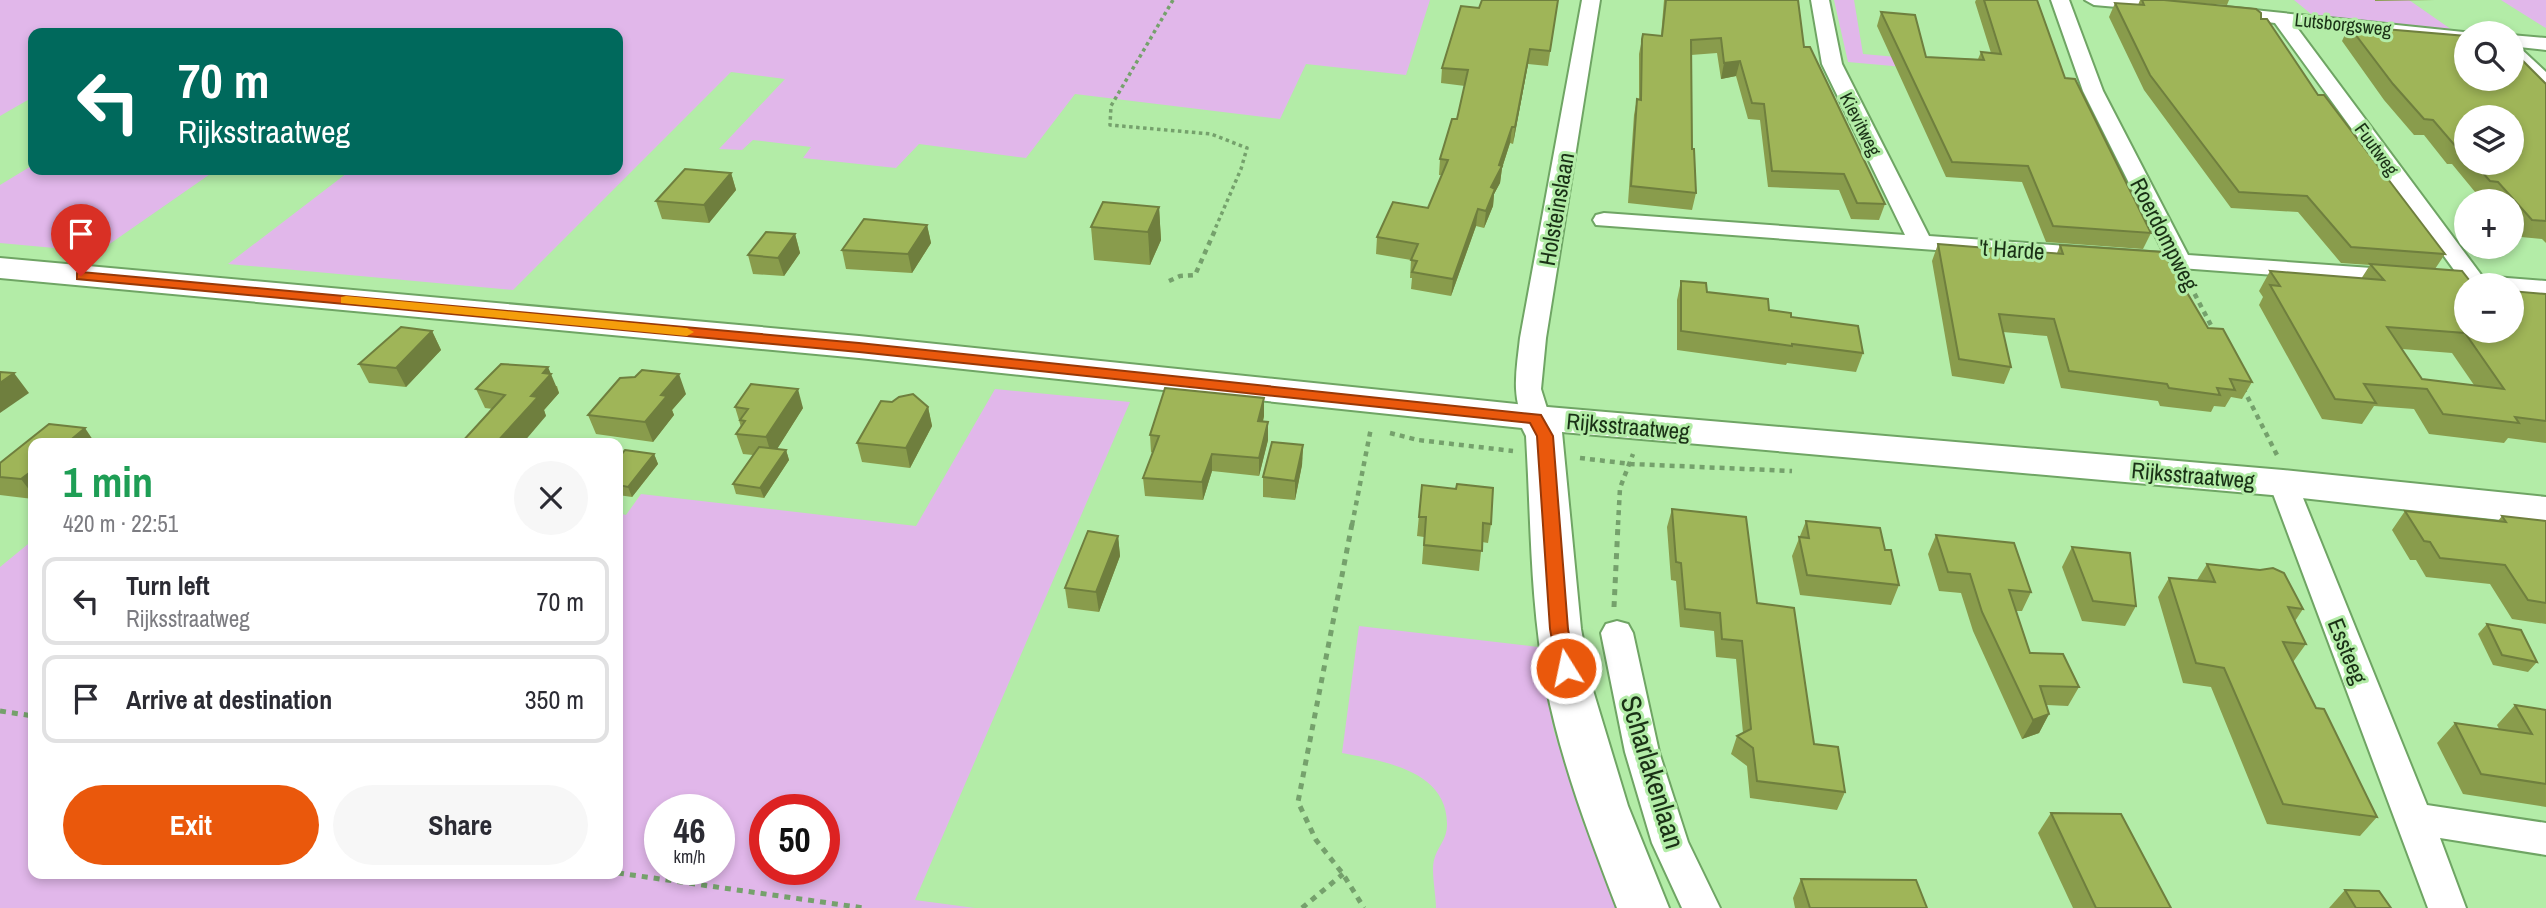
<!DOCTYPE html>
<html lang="en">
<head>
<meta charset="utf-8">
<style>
  :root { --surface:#fff; --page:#f7f7f7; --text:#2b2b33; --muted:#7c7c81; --line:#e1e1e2; --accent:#ea580c }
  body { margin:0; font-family:"Archivo Narrow",sans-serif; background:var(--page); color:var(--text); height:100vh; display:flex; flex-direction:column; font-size:26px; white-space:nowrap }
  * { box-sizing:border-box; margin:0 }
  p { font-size:23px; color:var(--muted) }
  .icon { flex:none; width:38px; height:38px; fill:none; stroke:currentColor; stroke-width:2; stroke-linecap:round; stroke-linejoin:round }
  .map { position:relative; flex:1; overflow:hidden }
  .sheet { position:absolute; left:28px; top:438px; width:595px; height:441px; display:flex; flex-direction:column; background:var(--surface); border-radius:14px; box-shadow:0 4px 10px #0003 }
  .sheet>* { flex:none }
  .banner { position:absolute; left:28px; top:28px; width:595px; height:147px; border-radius:14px; box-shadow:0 4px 10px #0003; background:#00695c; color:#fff; overflow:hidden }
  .buttons { position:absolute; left:2454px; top:21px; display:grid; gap:14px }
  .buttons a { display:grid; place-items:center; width:70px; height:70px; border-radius:50%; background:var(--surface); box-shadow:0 4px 10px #0003; font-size:35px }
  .speed { position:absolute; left:644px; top:794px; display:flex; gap:14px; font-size:35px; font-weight:700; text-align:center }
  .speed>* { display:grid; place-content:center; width:91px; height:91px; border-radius:50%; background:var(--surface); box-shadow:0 4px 10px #0003; line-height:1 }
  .speed small { font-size:18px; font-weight:400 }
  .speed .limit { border:10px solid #d22; background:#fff; color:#111 }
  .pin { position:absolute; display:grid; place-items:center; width:60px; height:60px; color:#fff; margin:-72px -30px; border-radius:50% 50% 50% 0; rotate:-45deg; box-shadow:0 0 7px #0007 }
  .pin .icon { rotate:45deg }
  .me { position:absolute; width:77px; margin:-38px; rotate:350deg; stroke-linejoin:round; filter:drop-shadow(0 0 5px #0008) }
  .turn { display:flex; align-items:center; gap:24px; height:147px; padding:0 35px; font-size:32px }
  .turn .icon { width:91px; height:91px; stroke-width:2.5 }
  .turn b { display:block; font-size:49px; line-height:60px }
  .round { display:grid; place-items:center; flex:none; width:74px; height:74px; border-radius:37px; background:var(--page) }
  .headline { display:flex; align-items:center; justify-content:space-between; height:119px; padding:0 35px }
  h1 { font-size:42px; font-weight:700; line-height:52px; color:#1e9e55 }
  .action { display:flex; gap:14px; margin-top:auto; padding:14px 35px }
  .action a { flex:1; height:80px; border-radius:42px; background:var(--accent); color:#fff; font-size:28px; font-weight:700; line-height:80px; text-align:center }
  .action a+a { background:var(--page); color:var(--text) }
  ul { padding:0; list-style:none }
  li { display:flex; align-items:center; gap:21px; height:88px; margin:0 14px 10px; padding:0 21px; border:4px solid var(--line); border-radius:14px }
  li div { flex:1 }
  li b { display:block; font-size:26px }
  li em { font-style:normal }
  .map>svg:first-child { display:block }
  .green { fill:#e1b7ea; fill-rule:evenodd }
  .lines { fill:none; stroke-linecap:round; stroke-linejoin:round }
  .street-casing { stroke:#6fa564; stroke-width:4 }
  .secondary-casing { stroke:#6fa564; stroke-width:4 }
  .path-far2 { stroke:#75a16c; stroke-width:3.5; stroke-dasharray:3.5 3.5; stroke-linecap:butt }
  .path-far1 { stroke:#75a16c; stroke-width:4.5; stroke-dasharray:5 5; stroke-linecap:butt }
  .path { stroke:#75a16c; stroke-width:5; stroke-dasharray:6 6; stroke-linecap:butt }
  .street { fill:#fff; fill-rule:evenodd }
  .secondary { fill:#fff; fill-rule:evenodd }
  .wall { fill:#899c4c; fill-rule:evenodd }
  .shaded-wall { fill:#6f7f3e }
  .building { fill:#9fb558; stroke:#6f7f3e; stroke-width:2; fill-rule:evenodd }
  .route { fill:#ea580c; stroke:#983908; stroke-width:2 }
  .slow { fill:#f59e0b }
  .labels { text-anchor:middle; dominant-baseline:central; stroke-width:6; stroke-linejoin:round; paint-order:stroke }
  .far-street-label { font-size:19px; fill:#1a3116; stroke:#b3eca7 }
  .street-label { font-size:23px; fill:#1a3116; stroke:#b3eca7 }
  .near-street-label { font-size:28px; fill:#1a3116; stroke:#b3eca7 }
</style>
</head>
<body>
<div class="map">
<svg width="2546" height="908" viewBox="0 0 2546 908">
  <rect width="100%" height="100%" fill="#b3eca7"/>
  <!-- green -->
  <g class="green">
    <polygon points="0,0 1430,0 1406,75 1306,64 1280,119 1075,94 1026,158 919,144 896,168 803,158 811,147 753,140 742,150 719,149 785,79 731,72 513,290 228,264 351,170 618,170 618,33 33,33 33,97 0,116"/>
    <polygon points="1834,0 1854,0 1863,54 1964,63 1915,68 1848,62"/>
    <polygon points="2294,0 2409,0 2455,32 2316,18"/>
    <polygon points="2501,0 2546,0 2546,28 2544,27"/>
    <polygon points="33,165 33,170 216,170 98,252 0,243 0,185"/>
    <path d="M995,389L1130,402L915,900L975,908H0V567L33,540V873H618V513L626,515L641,494L916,526ZM719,810V870H660V810ZM824,810V870H765V810Z"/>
    <path d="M1359,626L1538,647L1554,731L1583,823L1622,908H1436C1436,894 1431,873 1434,860C1437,847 1447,840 1447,825C1448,770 1382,761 1342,753Z"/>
  </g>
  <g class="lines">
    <defs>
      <g id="street">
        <path d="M1582,0H1600L1546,338L1541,389L1550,418L1546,424L1536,427L1526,424C1510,398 1517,367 1520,338Z"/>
        <polygon points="1811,0 1829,0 1842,64 1929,236 2164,253 2083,91 2051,0 2069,0 2103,91 2188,255 2457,274 2275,23 2225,17 2216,12 2225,7 2473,33 2466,33 2466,43 2295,25 2482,276 2546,281 2546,295 2511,293 2511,285 2466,285 2466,289 1596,225 1593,220 1596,215 1604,213 1905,235 1822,64"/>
        <polygon points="2085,0 2155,0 2180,3 2183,7 2174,12 2094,5"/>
        <polygon points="2511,35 2546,38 2546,50 2519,47 2546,72 2546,88 2539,86 2511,60"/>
        <polygon points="2283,473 2293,476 2297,483 2427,805 2546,823 2546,855 2440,838 2466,908 2428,908 2269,483 2273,476"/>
        <polygon points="1617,621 1628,624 1633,633 1659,752 1688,842 1720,908 1682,908 1652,843 1625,752 1601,633 1606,624"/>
      </g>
      <path id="secondary" d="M0,258L859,336L1536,406L2283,470L2546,497V525L2283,496L1562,432L1581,629L1592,687L1628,806L1669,908H1617C1589,835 1561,762 1546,685C1530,604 1531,519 1526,436L1522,428L859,358L0,278Z"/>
    </defs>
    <!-- street casing -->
    <use href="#street" class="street-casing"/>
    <!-- secondary casing -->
    <use href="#secondary" class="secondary-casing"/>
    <!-- path-far2 -->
    <polyline class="path-far2" points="1173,0 1111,106 1110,125 1211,134 1247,148 1241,169 1215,229"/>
    <!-- path-far1 -->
    <g class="path-far1">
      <polyline points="1169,281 1180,276 1195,275 1216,228"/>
      <polyline points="2190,285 2215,333"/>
      <polyline points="2243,388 2277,455"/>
      <polyline points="1390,433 1418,440 1513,451"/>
      <polyline points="1580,458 1631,464 1792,471"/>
      <polyline points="1352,525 1371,428"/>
      <polyline points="1618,525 1620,488 1633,454"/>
    </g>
    <!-- path -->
    <g class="path">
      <polyline points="1352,524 1298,802 1316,840 1343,874 1364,908"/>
      <polyline points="1614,607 1618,524"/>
      <polyline points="0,711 33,716"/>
      <polyline points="618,873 864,908"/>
      <polyline points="1302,908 1343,874"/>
    </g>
    <!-- street -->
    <use href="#street" class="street"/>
    <!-- secondary -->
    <use href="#secondary" class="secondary"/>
  </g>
  <!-- wall -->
  <g class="wall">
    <polygon points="1558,0 1548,66 1528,64 1513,144 1510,143 1502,168 1500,183 1494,194 1493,206 1484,228 1476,226 1451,296 1411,289 1412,278 1410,278 1411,260 1376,254 1377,237 1428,208 1442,175 1439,175 1440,159 1457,119 1465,86 1441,83 1442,68 1479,8"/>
    <polygon points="1660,0 1798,0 1804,47 1885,204 1879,220 1851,219 1839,190 1768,187 1760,120 1748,119 1736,76 1721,79 1717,53 1691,55 1692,149 1696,193 1692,210 1628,203 1634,115 1637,99 1639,99 1639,54 1643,34 1661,36 1664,0"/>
    <polygon points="1976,0 2037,0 2065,78 2151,233 2143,249 2046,242 2022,182 1946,177 1877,26 1881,12 1926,57 1978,59 1981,52 1991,53 1975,2"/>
    <path d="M2140,0H2229L2227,5L2180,2L2261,19L2318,95L2445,254L2435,269L2466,331L2546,294V443L2508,438L2504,443L2429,434L2414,409L2374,406L2362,424L2322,419L2259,305L2263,297L2259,291L2270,271L2361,279L2370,265L2341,263L2298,212L2231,208L2144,90L2109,17L2115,3L2138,5ZM2402,349L2452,353L2474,385L2422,379Z"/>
    <polygon points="2375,0 2435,0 2375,1"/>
    <path d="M2349,26L2546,84V243L2542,239L2521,237L2511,226V201H2490L2487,199L2480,198L2452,164H2447L2424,135H2414L2384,100L2342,41ZM2466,117L2511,163H2466Z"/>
    <polygon points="731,173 736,190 709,223 662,219 656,201"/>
    <polygon points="1159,207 1161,240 1150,265 1094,260 1091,227"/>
    <polygon points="927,225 931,243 912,273 846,269 842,250"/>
    <polygon points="795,234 800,253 784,276 753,274 748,255"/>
    <polygon points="1938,244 2057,253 2060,245 2208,328 2252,382 2242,399 2231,397 2225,407 2214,406 2211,412 2160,406 2158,401 2061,388 2047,336 2003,332 2011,367 2004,384 1952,376 1932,261"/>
    <polygon points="1681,281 1707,292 1769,310 1863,353 1856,372 1787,363 1786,365 1677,350 1677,300"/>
    <polygon points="432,331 441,350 406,387 369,383 359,364"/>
    <polygon points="557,386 559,393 544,410 546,416 485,408 476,389"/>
    <polygon points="686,394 672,410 674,415 653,442 596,434 588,415"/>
    <polygon points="1264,398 1264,416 1263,422 1268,440 1259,476 1212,471 1203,500 1145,496 1143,478 1153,453 1151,452 1150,435"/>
    <polygon points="735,407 803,408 777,449 786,450 789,460 764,498 736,494 733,484 753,455 743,454 736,434 741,427"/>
    <polygon points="928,407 932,426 910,468 862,462 857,443"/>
    <polygon points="33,443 33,499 0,495 0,463"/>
    <polygon points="1303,445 1302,465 1295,500 1263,497 1263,477"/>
    <polygon points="654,454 658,464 632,497 618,495 618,459"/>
    <polygon points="1422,485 1456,489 1491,524 1488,543 1482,542 1479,571 1422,564 1424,537 1417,536"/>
    <polygon points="1672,509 1757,603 1814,744 1845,792 1837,810 1750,798 1747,766 1731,754 1737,736 1743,733 1736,659 1716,657 1714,631 1680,627 1676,581 1671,580 1667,527"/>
    <polygon points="2405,511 2498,521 2502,516 2546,521 2546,624 2512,619 2490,584 2426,577 2416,560 2410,560 2392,530"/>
    <polygon points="1806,521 1885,550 1899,585 1891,605 1800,595 1792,556"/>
    <polygon points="1936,535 2031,592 2022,611 2016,611 2030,653 2079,687 2068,706 2047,705 2049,714 2039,733 2022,739 1973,631 1961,593 1939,591 1928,554"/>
    <polygon points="1118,536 1120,556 1099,612 1068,608 1065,588"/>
    <polygon points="2072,547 2136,606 2125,626 2082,621 2062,567"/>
    <polygon points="2207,564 2303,609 2295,621 2306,644 2293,662 2316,708 2377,817 2360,836 2267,824 2211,687 2183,683 2158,597 2169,578 2197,580"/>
    <polygon points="2487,624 2537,662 2528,672 2493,665 2478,634"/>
    <polygon points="2515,705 2546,710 2546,807 2463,794 2437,743 2455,723 2499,729 2497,725"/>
    <polygon points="2051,813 2171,908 2073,908 2038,833"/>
    <polygon points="1801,879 1927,908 1795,908 1793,898"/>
    <polygon points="2345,890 2391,908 2329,908"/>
  </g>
  <!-- shaded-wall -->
  <g class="shaded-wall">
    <polygon points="1530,49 1528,64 1513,144 1515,127"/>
    <polygon points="1740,61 1736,76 1721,79 1724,63"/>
    <polygon points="1512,127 1510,143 1502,168 1500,183 1494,194 1493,206 1484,228 1486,211 1491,187"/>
    <polygon points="731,173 736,190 709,223 704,205"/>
    <polygon points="1159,207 1161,240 1150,265 1148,232"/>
    <polygon points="1478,209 1476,226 1451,296 1453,279"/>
    <polygon points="927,225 931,243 912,273 908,254"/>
    <polygon points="795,234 800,253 784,276 778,258"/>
    <polygon points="432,331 441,350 406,387 396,368"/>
    <polygon points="548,367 559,393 544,410 546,416 523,443 496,443 531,396 543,373"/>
    <polygon points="14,373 29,393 0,413 0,379"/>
    <polygon points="679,374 686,394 672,410 674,415 653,442 645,422 661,395"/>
    <polygon points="798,389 803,408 772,457 766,437"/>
    <polygon points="1264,398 1264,416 1258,439 1258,421"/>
    <polygon points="928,407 932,426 910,468 906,448"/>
    <polygon points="1268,422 1268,440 1259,476 1259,458"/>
    <polygon points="85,428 95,443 67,443"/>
    <polygon points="1303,445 1302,465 1295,500 1295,481"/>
    <polygon points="786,450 789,460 764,498 760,488"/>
    <polygon points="654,454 658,464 632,497 628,487"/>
    <polygon points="1212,454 1212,471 1203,500 1202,482"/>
    <polygon points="33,470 33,495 21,479"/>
    <polygon points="1118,536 1120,556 1099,612 1096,592"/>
    <polygon points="2049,714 2039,733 2022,739 2033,720"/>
  </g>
  <!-- building -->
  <g class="building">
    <polygon points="1482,0 1558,0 1550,51 1530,49 1515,127 1512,127 1499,165 1502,166 1491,187 1495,189 1486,211 1478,209 1453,279 1412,272 1417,261 1411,260 1418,244 1377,237 1393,202 1428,208 1448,160 1440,159 1452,119 1457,119 1468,70 1442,68 1461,6 1479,8"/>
    <polygon points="1666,0 1798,0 1804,47 1810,47 1885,204 1857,203 1844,174 1772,171 1764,104 1752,103 1740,61 1724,63 1721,38 1691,40 1692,149 1694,149 1696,193 1631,186 1637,99 1641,100 1642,39 1643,34 1662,36"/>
    <polygon points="1984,0 2037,0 2065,78 2075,79 2151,233 2053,226 2028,166 1952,162 1881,12 1915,15 1926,57 1984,60 1981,52 2001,54"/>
    <polygon points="2142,0 2164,0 2256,9 2261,13 2261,19 2267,19 2318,95 2324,95 2445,254 2351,247 2307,196 2239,192 2150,75 2115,3 2144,5"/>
    <polygon points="2349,26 2466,36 2466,79 2511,79 2511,49 2546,84 2546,221 2532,220 2498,182 2490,181 2474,163 2511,163 2511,117 2466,117 2466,153 2462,148 2457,148 2433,120 2424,119 2393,84"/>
    <polygon points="685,169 731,173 704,205 656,201"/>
    <polygon points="1103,202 1159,207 1148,232 1091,227"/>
    <polygon points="864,219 927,225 908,254 842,250"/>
    <polygon points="766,232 795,234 778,258 748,255"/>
    <polygon points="1938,244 2063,254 2060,245 2163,252 2208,328 2223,329 2252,382 2230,379 2235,390 2217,388 2220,395 2169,388 2167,384 2069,371 2054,319 1999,314 2011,367 1959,359"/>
    <path d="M2370,264L2462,271L2473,285H2466V331H2511V291L2546,294V421L2515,417L2519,423L2443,414L2427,389L2364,384L2376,403L2335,399L2270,285L2280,286L2270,271L2384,280ZM2387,327L2465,333L2504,389L2422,379Z"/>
    <polygon points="1681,281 1706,283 1707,292 1768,299 1769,310 1791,313 1791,317 1858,326 1863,353 1792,344 1792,346 1681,331"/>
    <polygon points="401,327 432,331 396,368 359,364"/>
    <polygon points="501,364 548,367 543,373 551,374 531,396 538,397 496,443 461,443 505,395 476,389"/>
    <polygon points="642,370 679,374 661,395 667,396 645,422 588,415 620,378 635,377"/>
    <polygon points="0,372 14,373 0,383"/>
    <polygon points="751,384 798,389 766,437 736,434 745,421 740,420 748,409 735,407"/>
    <polygon points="1165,388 1264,398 1258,421 1268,422 1259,458 1212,454 1202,482 1143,478 1159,436 1150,435"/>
    <polygon points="913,394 928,407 906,448 857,443 881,401 892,402 899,397"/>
    <polygon points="49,424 85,428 67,443 33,443 33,470 21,479 0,477 0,463"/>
    <polygon points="1272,442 1303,445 1295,481 1263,477"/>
    <polygon points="759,447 786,450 760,488 733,484"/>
    <polygon points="625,450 654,454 628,487 618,485 618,459"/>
    <polygon points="1457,484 1493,488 1491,524 1483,523 1482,551 1424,545 1426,517 1419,517 1422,485 1456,489"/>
    <polygon points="1672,509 1746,517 1757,603 1794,608 1814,744 1838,747 1845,792 1757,781 1753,748 1737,736 1751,729 1742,641 1722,639 1720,613 1685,609 1681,563 1676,562"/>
    <polygon points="2405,511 2506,522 2502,516 2546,521 2546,603 2528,600 2505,565 2440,558 2430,542 2424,541"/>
    <polygon points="1806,521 1880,528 1885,550 1891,550 1899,585 1807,575 1799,537 1809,538"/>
    <polygon points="1088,531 1118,536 1096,592 1065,588"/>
    <polygon points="1936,535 2014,543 2031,592 2009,590 2030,653 2063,654 2079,687 2040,686 2049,714 2033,720 1982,612 1970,574 1948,572"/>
    <polygon points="2072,547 2130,553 2136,606 2093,601"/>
    <polygon points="2207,564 2260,570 2273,568 2284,573 2303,609 2288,607 2306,644 2283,642 2316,708 2324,709 2377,817 2283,804 2224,668 2196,663 2169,578 2215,582"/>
    <polygon points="2487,624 2521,630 2537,662 2502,655"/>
    <polygon points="2515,705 2546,710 2546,784 2481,774 2455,723 2532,734"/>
    <polygon points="2051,813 2121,814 2171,908 2096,908"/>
    <polygon points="1801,879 1916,880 1927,908 1810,908"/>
    <polygon points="2345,890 2379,891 2391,908 2356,908"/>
  </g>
  <!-- route -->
  <polygon class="route" points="81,272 859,343 1541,415 1553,436 1568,629 1575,668 1573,673 1566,675 1559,673 1557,668 1550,629 1537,436 1530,423 859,352 77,279 77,273"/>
  <!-- slow -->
  <polygon class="slow" points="346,296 687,328 694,332 687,336 341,303 341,297"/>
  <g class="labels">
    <!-- far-street labels -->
    <g class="far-street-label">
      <text transform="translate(2343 24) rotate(6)">Lutsborgsweg</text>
      <text transform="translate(1861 124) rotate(63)">Kievitweg</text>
      <text transform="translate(2377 149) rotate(54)">Fuutweg</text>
    </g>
    <!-- street labels -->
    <g class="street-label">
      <text transform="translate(1556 209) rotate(-80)">Holsteinslaan</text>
      <text transform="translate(2165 234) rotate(63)">Roerdompweg</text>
      <text transform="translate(2012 249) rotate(4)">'t Harde</text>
      <text transform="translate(1628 426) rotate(5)">Rijksstraatweg</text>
      <text transform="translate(2193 475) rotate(5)">Rijksstraatweg</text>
      <text transform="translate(2348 651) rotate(68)">Essteeg</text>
    </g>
    <!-- near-street labels -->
    <g class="near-street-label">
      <text transform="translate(1653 772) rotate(73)">Scharlakenlaan</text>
    </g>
  </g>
</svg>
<div class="buttons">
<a><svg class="icon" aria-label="search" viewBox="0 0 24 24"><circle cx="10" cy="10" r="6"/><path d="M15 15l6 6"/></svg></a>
<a><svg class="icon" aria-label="layers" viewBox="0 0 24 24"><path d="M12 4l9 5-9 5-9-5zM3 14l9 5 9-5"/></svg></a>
<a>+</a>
<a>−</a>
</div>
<div class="speed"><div>46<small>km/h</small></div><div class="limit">50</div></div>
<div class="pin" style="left:81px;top:276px;background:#d93025"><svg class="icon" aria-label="arrive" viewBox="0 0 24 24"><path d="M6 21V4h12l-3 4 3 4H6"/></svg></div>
<svg class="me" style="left:1566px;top:668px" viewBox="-20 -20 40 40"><circle r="17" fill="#ea580c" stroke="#fff" stroke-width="3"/><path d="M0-11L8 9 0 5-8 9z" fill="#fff"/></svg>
<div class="banner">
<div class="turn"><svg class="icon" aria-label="left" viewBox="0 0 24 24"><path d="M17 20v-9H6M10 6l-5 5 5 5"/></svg><div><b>70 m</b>Rijksstraatweg</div></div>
</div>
<section class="sheet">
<div class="headline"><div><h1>1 min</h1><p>420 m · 22:51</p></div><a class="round"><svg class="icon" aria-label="close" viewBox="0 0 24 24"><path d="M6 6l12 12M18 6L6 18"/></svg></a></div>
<ul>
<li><svg class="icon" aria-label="left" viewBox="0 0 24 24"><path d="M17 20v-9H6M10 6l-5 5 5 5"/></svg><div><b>Turn left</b><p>Rijksstraatweg</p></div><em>70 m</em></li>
<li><svg class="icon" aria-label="arrive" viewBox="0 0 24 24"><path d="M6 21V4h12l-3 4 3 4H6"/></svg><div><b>Arrive at destination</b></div><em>350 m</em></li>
</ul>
<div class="action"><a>Exit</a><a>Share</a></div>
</section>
</div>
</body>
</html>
